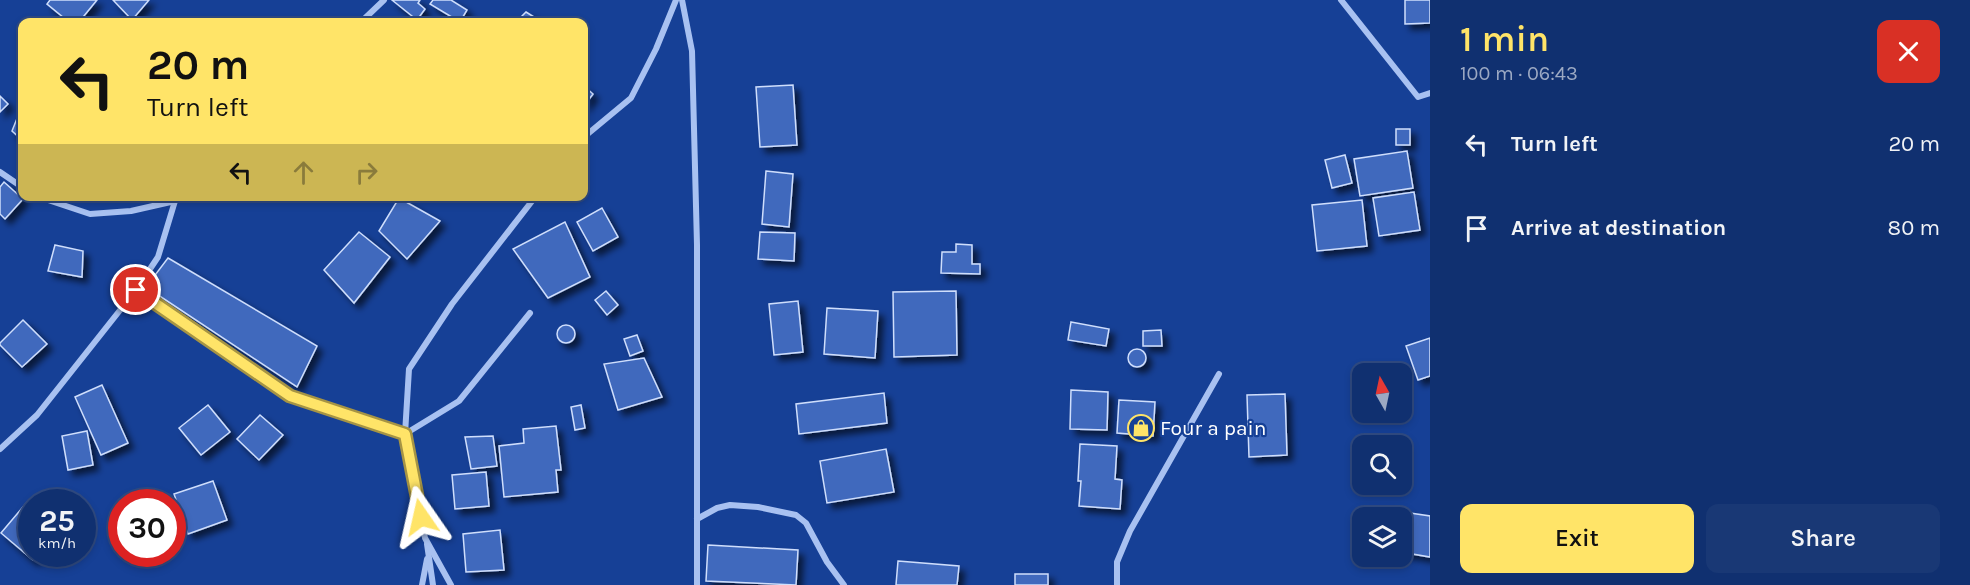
<!DOCTYPE html>
<html lang="en">
<head>
<meta charset="utf-8">
<style>
  :root { --surface:#103070; --page:#193875; --text:#f1f3f6; --muted:#9ca9c3; --line:#304b83; --accent:#ffe468 }
  body { margin:0; font-family:Karla,sans-serif; background:var(--page); color:var(--text); height:100vh; display:flex; flex-direction:column; font-size:22px; white-space:nowrap }
  * { box-sizing:border-box; margin:0 }
  p { font-size:20px; color:var(--muted) }
  .icon { flex:none; width:33px; height:33px; fill:none; stroke:currentColor; stroke-width:2; stroke-linecap:round; stroke-linejoin:round }
  .map { position:relative; flex:1; overflow:hidden }
  .drawer { display:flex; flex-direction:column; background:var(--surface); width:540px }
  .drawer>* { flex:none }
  .top-card { position:absolute; left:18px; top:18px; width:570px; height:183px; border-radius:12px; box-shadow:0 3px 9px #0003,0 0 0 2px var(--line); background:#ffe468; color:#111; overflow:hidden }
  .needle { width:39px; rotate:351deg }
  .tools { position:absolute; left:1352px; top:363px; display:grid; gap:12px }
  .tools a { display:grid; place-items:center; width:60px; height:60px; border-radius:12px; background:var(--surface); box-shadow:0 3px 9px #0003,0 0 0 2px var(--line); font-size:30px }
  .speed { position:absolute; left:18px; top:489px; display:flex; gap:12px; font-size:30px; font-weight:700; text-align:center }
  .speed>* { display:grid; place-content:center; width:78px; height:78px; border-radius:50%; background:var(--surface); box-shadow:0 3px 9px #0003,0 0 0 2px var(--line); line-height:1 }
  .speed small { font-size:15px; font-weight:400 }
  .speed .limit { border:9px solid #d22; background:#fff; color:#111 }
  .pin { position:absolute; display:grid; place-items:center; width:51px; height:51px; color:#fff; margin:-26px; border:3px solid #fff; border-radius:50%; box-shadow:0 2px 6px #0007 }
  .me { position:absolute; width:66px; margin:-33px; rotate:349deg; stroke-linejoin:round; filter:drop-shadow(0 0 4px #0008) }
  .turn { display:flex; align-items:center; gap:21px; height:126px; padding:0 30px; font-size:27px }
  .turn .icon { width:78px; height:78px; stroke-width:2.5 }
  .turn b { display:block; font-size:42px; line-height:51px }
  .lanes { display:flex; align-items:center; height:57px; padding:0 30px; background:#0003; justify-content:center; gap:30px; direction:ltr }
  .lanes .off { opacity:.35 }
  .round { display:grid; place-items:center; flex:none; width:63px; height:63px; border-radius:12px; background:var(--page) }
  .headline { display:flex; align-items:center; justify-content:space-between; height:102px; padding:0 30px }
  h1 { font-size:36px; font-weight:600; line-height:45px; color:var(--accent) }
  .button { display:flex; gap:12px; margin-top:auto; padding:12px 30px }
  .button a { flex:1; height:69px; border-radius:12px; background:var(--accent); color:#111; font-size:24px; font-weight:600; line-height:69px; text-align:center }
  .button a+a { background:var(--page); color:var(--text) }
  ul { padding:0; list-style:none }
  li { display:flex; align-items:center; gap:18px; height:84px; padding:0 30px }
  li div { flex:1 }
  li b { display:block; font-size:22px }
  li em { font-style:normal }
  main { display:flex; flex:1; min-height:0 }
  .map>svg:first-child { display:block }
  .building { fill:#3f69bd; stroke:#cfdefc; stroke-width:1.5; filter:url(#shadow) }
  .lines { fill:none; stroke-linecap:round; stroke-linejoin:round }
  .minor { stroke:#a8c1f1; stroke-width:6 }
  .route-casing { stroke:#a69444; stroke-width:15 }
  .route { stroke:#ffe468; stroke-width:10 }
  .labels { text-anchor:middle; dominant-baseline:central; stroke-width:4.5; stroke-linejoin:round; paint-order:stroke }
  .poi-label { font-size:21px; fill:#fff; stroke:#164096; text-anchor:start }
</style>
</head>
<body>
<main>
<div class="map">
<svg width="1430" height="585" viewBox="0 0 1430 585">
  <defs>
    <filter id="shadow"><feDropShadow dx="5.5" dy="5.5" stdDeviation="3" flood-color="#0009"/></filter>
  </defs>
  <rect width="100%" height="100%" fill="#164096"/>
  <!-- building -->
  <g class="building">
    <polygon points="50,0 97,0 79,22 69,22 47,4"/>
    <polygon points="113,0 149,0 132,20"/>
    <polygon points="392,0 420,0 418,3 425,9 417,20"/>
    <polygon points="433,0 451,0 467,10 460,22 430,4"/>
    <polygon points="1405,0 1430,0 1430,23 1405,24"/>
    <polygon points="526,12 542,22 516,22"/>
    <polygon points="793,85 797,145 760,147 756,87"/>
    <polygon points="584,86 593,94 584,106"/>
    <polygon points="0,96 8,104 0,112"/>
    <polygon points="22,106 22,140 12,131"/>
    <rect x="1396" y="129" width="14" height="16"/>
    <polygon points="1407,151 1413,188 1360,196 1354,159"/>
    <polygon points="1345,155 1352,183 1332,188 1325,160"/>
    <polygon points="766,171 793,174 789,227 762,224"/>
    <polygon points="4,182 23,199 5,219 0,214 0,187"/>
    <polygon points="1414,192 1420,230 1379,236 1373,198"/>
    <polygon points="399,198 440,221 407,259 379,231"/>
    <polygon points="1362,200 1367,246 1317,251 1312,205"/>
    <polygon points="602,208 618,237 593,251 577,222"/>
    <polygon points="565,222 590,277 548,298 513,249"/>
    <polygon points="359,232 390,257 354,303 324,270"/>
    <polygon points="760,232 795,233 794,261 758,259"/>
    <polygon points="956,244 972,245 972,264 980,264 980,274 941,273 942,252 956,252"/>
    <polygon points="55,245 83,251 82,277 48,271"/>
    <polygon points="168,258 317,346 297,387 146,287"/>
    <polygon points="606,291 618,305 607,315 595,300"/>
    <polygon points="956,291 957,355 894,357 893,292"/>
    <polygon points="798,301 803,352 774,355 769,304"/>
    <polygon points="827,308 878,311 875,358 824,354"/>
    <polygon points="23,320 47,344 22,367 0,345 0,343"/>
    <polygon points="1071,322 1109,329 1106,346 1068,340"/>
    <circle cx="566" cy="334" r="9"/>
    <polygon points="1161,330 1162,346 1143,346 1143,331"/>
    <polygon points="637,335 643,351 630,356 624,339"/>
    <polygon points="1430,338 1430,376 1418,380 1406,346"/>
    <circle cx="1137" cy="358" r="9"/>
    <polygon points="644,358 662,397 618,410 604,364"/>
    <polygon points="102,385 128,443 101,455 75,397"/>
    <polygon points="1071,390 1108,392 1107,430 1070,429"/>
    <polygon points="884,393 887,423 799,434 796,404"/>
    <polygon points="1285,394 1287,455 1249,457 1247,395"/>
    <polygon points="1119,400 1155,402 1153,436 1117,433"/>
    <polygon points="208,405 230,432 201,455 179,428"/>
    <polygon points="581,405 585,428 575,430 571,407"/>
    <polygon points="260,415 283,435 259,460 237,439"/>
    <polygon points="556,426 561,470 556,470 558,492 504,497 499,446 524,443 523,429"/>
    <polygon points="87,431 93,465 68,470 62,436"/>
    <polygon points="493,436 497,466 471,469 465,437"/>
    <polygon points="1080,444 1117,446 1115,479 1122,480 1120,509 1079,506 1081,481 1078,481"/>
    <polygon points="886,449 894,492 827,503 820,461"/>
    <polygon points="486,472 489,506 455,509 452,475"/>
    <polygon points="213,481 227,520 188,534 174,494"/>
    <polygon points="28,501 32,504 32,554 39,554 33,560 1,533"/>
    <polygon points="1403,512 1430,516 1430,557 1401,552"/>
    <polygon points="500,530 504,570 466,572 463,534"/>
    <polygon points="708,545 798,550 796,585 706,581"/>
    <polygon points="898,561 959,566 957,585 896,585"/>
    <rect x="1015" y="574" width="33" height="11"/>
  </g>
  <g class="lines">
    <!-- minor -->
    <g class="minor">
      <polyline points="682,0 692,51 697,245 697,585"/>
      <polyline points="1341,0 1418,97 1430,93"/>
      <polyline points="361,22 384,0"/>
      <polyline points="584,137 631,98 656,49 676,0"/>
      <polyline points="0,172 22,187"/>
      <polyline points="36,196 90,214 131,211 175,201"/>
      <polyline points="136,290 290,396 405,434 459,401 530,313"/>
      <polyline points="0,449 37,415 136,290 158,257 175,201 180,196"/>
      <polyline points="697,519 717,508 730,505 758,507 796,515 806,523 827,562 844,585"/>
      <polyline points="427,544 433,585"/>
      <polyline points="422,585 427,559"/>
      <polyline points="451,585 425,538 405,434 409,369 452,304 536,196"/>
      <polyline points="1117,585 1117,562 1130,531 1219,374"/>
    </g>
  </g>
  <g class="lines">
    <defs>
      <polyline id="route" points="136,290 290,396 405,434 421,517"/>
    </defs>
    <!-- route casing -->
    <use href="#route" class="route-casing"/>
    <!-- route -->
    <use href="#route" class="route"/>
  </g>
  <!-- icons -->
  <defs>
    <symbol id="shop-ring" viewBox="-11 -11 22 22"><circle r="9.5" fill="#164096" stroke="#ffe468" stroke-width="1.5"/><path d="M-5-2.5h2.3a2.7 3.5 0 0 1 5.4 0H5L5.5 6h-11ZM-1.5-2.5h3a1.5 2.3 0 0 0-3 0Z" fill="#ffe468"/></symbol>
  </defs>
  <g fill-rule="evenodd">
    <use href="#shop-ring" x="1126" y="413" width="30" height="30"/>
  </g>
  <g class="labels">
    <!-- poi labels -->
    <g class="poi-label">
      <text x="1160" y="428">Four a pain</text>
    </g>
  </g>
</svg>
<div class="tools">
<a><svg class="needle" viewBox="-14 -14 28 28"><path d="M0-13l5 13h-10z" fill="#e53935"/><path d="M0 13l5-13h-10z" fill="#9ca9c3"/></svg></a>
<a><svg class="icon" aria-label="search" viewBox="0 0 24 24"><circle cx="10" cy="10" r="6"/><path d="M15 15l6 6"/></svg></a>
<a><svg class="icon" aria-label="layers" viewBox="0 0 24 24"><path d="M12 4l9 5-9 5-9-5zM3 14l9 5 9-5"/></svg></a>
</div>
<div class="speed"><div>25<small>km/h</small></div><div class="limit">30</div></div>
<div class="pin" style="left:136px;top:290px;background:#d93025"><svg class="icon" aria-label="arrive" viewBox="0 0 24 24"><path d="M6 21V4h12l-3 4 3 4H6"/></svg></div>
<svg class="me" style="left:421px;top:517px" viewBox="-20 -20 40 40"><path d="M0-17L14 15 0 8-14 15z" fill="#ffe468" stroke="#fff" stroke-width="4"/></svg>
<div class="top-card">
<div class="turn"><svg class="icon" aria-label="left" viewBox="0 0 24 24"><path d="M17 20v-9H6M10 6l-5 5 5 5"/></svg><div><b>20 m</b>Turn left</div></div>
<div class="lanes"><svg class="icon" aria-label="left" viewBox="0 0 24 24"><path d="M17 20v-9H6M10 6l-5 5 5 5"/></svg><svg class="icon off" aria-label="ahead" viewBox="0 0 24 24"><path d="M12 20V5M6 11l6-6 6 6"/></svg><svg class="icon off" aria-label="right" viewBox="0 0 24 24"><path d="M7 20v-9h11M14 6l5 5-5 5"/></svg></div>
</div>
</div>
<section class="drawer">
<div class="headline"><div><h1>1 min</h1><p>100 m · 06:43</p></div><a class="round" style="background:#d93025;color:#fff"><svg class="icon" aria-label="close" viewBox="0 0 24 24"><path d="M6 6l12 12M18 6L6 18"/></svg></a></div>
<ul>
<li><svg class="icon" aria-label="left" viewBox="0 0 24 24"><path d="M17 20v-9H6M10 6l-5 5 5 5"/></svg><div><b>Turn left</b></div><em>20 m</em></li>
<li><svg class="icon" aria-label="arrive" viewBox="0 0 24 24"><path d="M6 21V4h12l-3 4 3 4H6"/></svg><div><b>Arrive at destination</b></div><em>80 m</em></li>
</ul>
<div class="button"><a>Exit</a><a>Share</a></div>
</section>
</main>
</body>
</html>
